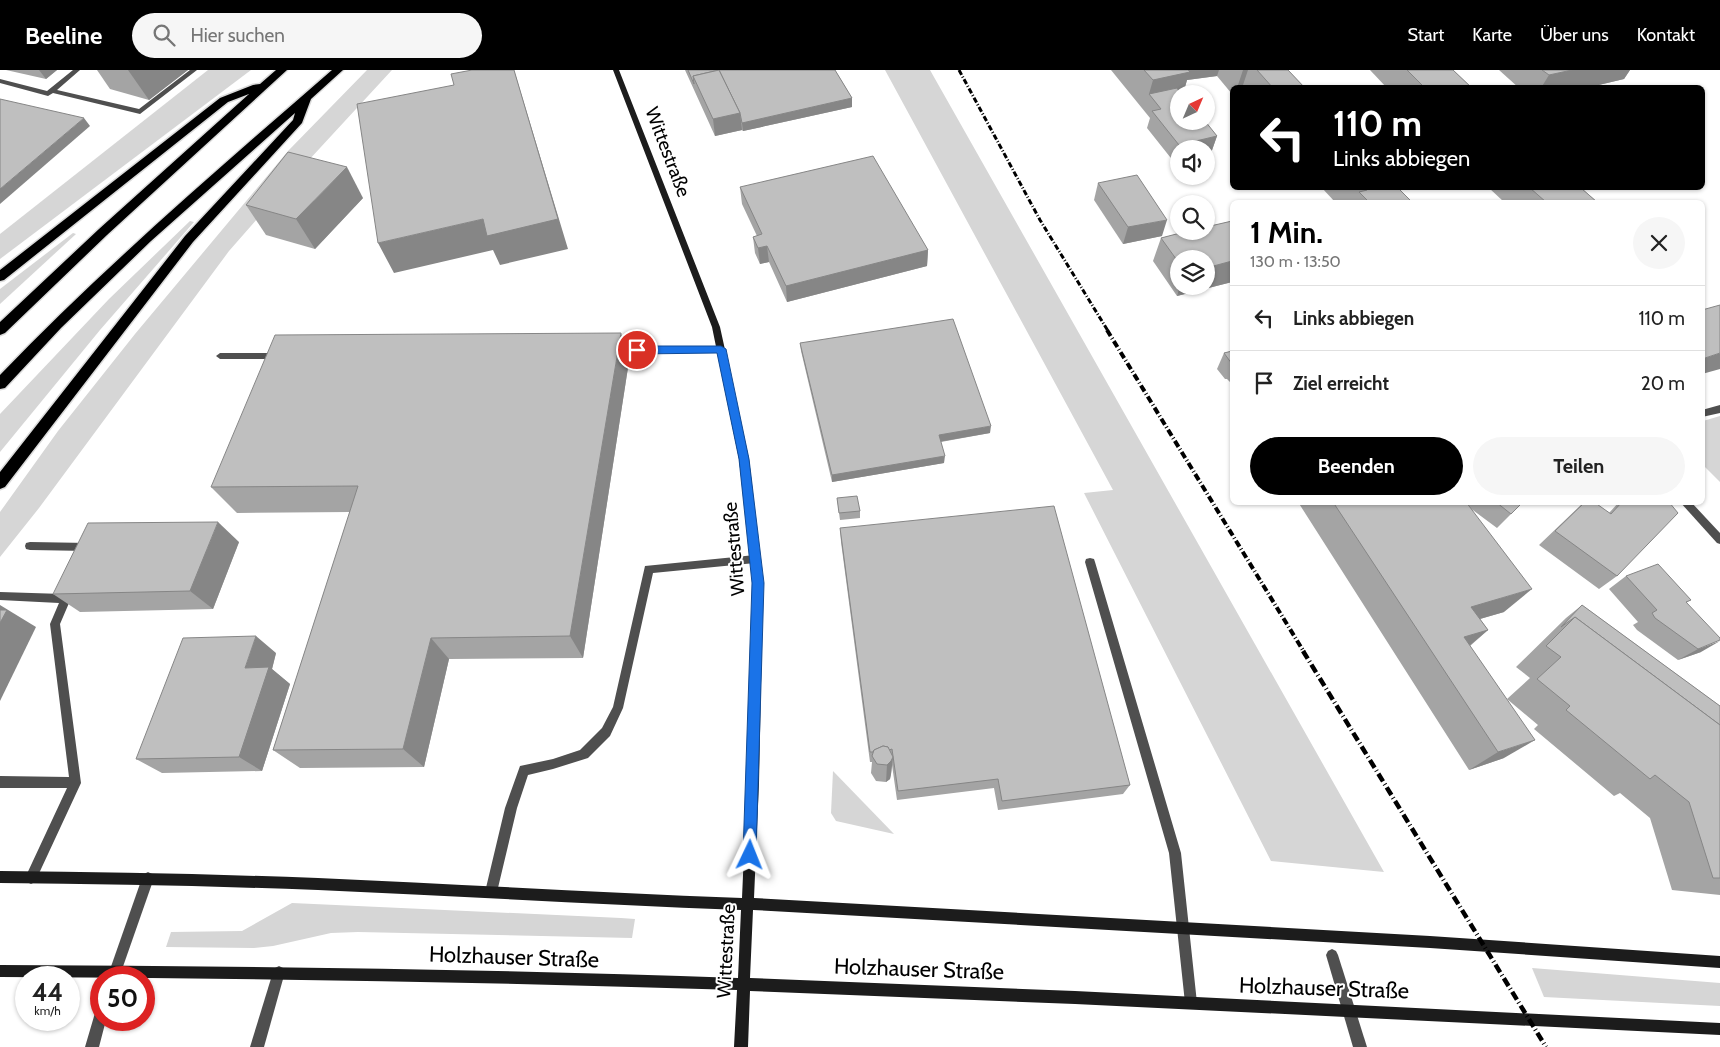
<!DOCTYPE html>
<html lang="de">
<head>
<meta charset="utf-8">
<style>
  :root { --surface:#fff; --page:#f6f6f6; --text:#222; --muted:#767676; --line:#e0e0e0; --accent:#000 }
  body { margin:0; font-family:Cabin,sans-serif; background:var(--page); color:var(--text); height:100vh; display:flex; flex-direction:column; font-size:19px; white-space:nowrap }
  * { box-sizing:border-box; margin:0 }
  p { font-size:16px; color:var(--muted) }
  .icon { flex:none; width:28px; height:28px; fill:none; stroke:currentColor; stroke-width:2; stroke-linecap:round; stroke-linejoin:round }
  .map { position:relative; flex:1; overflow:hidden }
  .panel { position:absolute; left:1230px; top:130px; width:475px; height:305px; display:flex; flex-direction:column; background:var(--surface); border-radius:8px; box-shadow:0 1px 4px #0004 }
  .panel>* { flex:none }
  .top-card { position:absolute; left:1230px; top:15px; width:475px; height:105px; border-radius:8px; box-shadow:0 1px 4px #0004; background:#000; color:#fff; overflow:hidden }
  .needle { width:32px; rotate:44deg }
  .buttons { position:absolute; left:1170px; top:15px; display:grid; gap:10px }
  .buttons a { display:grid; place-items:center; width:45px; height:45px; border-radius:50%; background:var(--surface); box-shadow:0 1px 4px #0004; font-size:25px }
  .speed { position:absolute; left:15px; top:896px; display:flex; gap:10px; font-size:25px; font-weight:700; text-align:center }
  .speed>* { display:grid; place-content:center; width:65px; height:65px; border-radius:50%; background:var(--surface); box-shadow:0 1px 4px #0004; line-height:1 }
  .speed small { font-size:12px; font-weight:400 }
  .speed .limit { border:8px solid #d22; background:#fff; color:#111 }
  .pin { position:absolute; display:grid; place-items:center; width:42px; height:42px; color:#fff; margin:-21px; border:2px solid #fff; border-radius:50%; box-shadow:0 1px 5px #0007 }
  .me { position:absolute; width:55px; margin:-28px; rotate:2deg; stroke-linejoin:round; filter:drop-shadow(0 0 4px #0008) }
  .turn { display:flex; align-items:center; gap:18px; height:105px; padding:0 20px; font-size:22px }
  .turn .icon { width:65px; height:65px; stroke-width:2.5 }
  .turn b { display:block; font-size:35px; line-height:42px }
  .round { display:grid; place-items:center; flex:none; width:52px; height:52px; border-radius:26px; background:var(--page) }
  .headline { display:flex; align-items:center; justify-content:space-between; height:85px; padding:0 20px }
  h1 { font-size:30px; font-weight:800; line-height:38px; color:var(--accent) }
  .cta { display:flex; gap:10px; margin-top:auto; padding:10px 20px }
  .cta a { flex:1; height:58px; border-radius:30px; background:var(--accent); color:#fff; font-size:20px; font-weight:800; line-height:58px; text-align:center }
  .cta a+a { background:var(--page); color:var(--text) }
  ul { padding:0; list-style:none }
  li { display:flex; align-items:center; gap:15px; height:65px; padding:0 20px; border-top:1px solid var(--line) }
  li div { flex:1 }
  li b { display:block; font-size:19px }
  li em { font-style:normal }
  header { display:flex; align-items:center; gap:30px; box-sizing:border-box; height:70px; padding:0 25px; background:var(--accent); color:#fff }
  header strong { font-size:24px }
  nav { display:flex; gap:28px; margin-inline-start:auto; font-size:18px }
  .search { width:350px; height:45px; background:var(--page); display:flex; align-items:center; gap:12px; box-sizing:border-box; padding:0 18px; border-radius:28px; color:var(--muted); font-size:19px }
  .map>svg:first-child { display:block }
  .green { fill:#d6d6d6 }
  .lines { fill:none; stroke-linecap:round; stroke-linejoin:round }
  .highway-casing { stroke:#dbdbdb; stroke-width:3 }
  .lane { fill:#4f4f4f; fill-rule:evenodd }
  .street { fill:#4f4f4f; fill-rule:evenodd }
  .secondary { fill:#1c1c1c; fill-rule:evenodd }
  .highway { fill:#000; fill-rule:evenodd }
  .rail-far2 { stroke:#000; stroke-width:3; stroke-dasharray:5.5 2 1 2; stroke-linecap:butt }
  .rail-far1 { stroke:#000; stroke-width:4; stroke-dasharray:7 2.5 1 2.5; stroke-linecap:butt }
  .rail { stroke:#000; stroke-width:4.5; stroke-dasharray:9 3 1 3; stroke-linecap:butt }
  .wall { fill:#a4a4a4; fill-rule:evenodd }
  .shaded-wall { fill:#868686 }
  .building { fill:#bfbfbf; stroke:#868686 }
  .route { fill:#1a73e8; stroke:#114b97 }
  .labels { text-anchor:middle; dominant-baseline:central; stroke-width:4; stroke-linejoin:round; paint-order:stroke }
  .street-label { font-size:19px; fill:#000; stroke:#fff }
  .near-street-label { font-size:22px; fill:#000; stroke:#fff }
</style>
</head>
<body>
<header>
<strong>Beeline</strong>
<div class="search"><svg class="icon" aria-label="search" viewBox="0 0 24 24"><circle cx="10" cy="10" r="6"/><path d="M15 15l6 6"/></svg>Hier suchen</div>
<nav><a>Start</a><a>Karte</a><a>Über uns</a><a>Kontakt</a></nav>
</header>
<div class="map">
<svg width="1720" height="977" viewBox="0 0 1720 977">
  <rect width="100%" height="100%" fill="#fff"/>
  <!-- green -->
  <g class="green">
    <polygon points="208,0 251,0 0,189 0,164"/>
    <polygon points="367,0 392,0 308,91 229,181 39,438 0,487 0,442 58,361 135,264 288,81"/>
    <polygon points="885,0 930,0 1384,802 1271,791 1084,423 1113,420"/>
    <polygon points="190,151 194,152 100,260 0,382 0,344 109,229"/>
    <polygon points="73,163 76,164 0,234 0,219"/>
    <polygon points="1720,346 1720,412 1702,394 1703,351"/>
    <polygon points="833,701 894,764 836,751 831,743"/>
    <polygon points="292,833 621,848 635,849 632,868 358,862 331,863 273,876 254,878 166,877 171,862 242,861"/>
    <polygon points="1532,898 1720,913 1720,936 1544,927"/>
  </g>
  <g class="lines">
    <defs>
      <g id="highway">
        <polygon points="276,0 287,0 107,165 5,263 0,265 0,252 99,159 249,24 228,32 4,210 0,211 0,200 220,28 253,15 260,14"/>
        <path d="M332,0H343L311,29L302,53L193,172L5,417L0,419V402L185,166L293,50L295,43L151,171L61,258L5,318L0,319V305C104,197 218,99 332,0Z"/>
      </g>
    </defs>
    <!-- highway casing -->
    <use href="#highway" class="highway-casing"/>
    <!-- lane -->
    <g class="lane">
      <polygon points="73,0 80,0 57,20 139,39 190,0 197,0 140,44 53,23 48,26 0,13 0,9 47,21"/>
      <polygon points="721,276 725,279 721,282 612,283 608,280 612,277"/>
      <polygon points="220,283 278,283 282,286 278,289 220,289 216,286"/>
      <polygon points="30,472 89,473 93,474 94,477 93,480 89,481 30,480 26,479 25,476 26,473"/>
      <polygon points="755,485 759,486 760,489 759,492 755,493 653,503 623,638 610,666 588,688 553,699 528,705 517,738 497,822 495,826 491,828 487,826 485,822 505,738 520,696 553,689 580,680 602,658 613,637 645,496"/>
      <polygon points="1090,488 1094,489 1095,492 1181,783 1197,933 1196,938 1191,939 1186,938 1185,933 1169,783 1085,492 1086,489"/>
      <polygon points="70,515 74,516 75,519 60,554 81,713 35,812 31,814 27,812 25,808 67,718 0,718 0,706 69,707 50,554 59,533 0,530 0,522 63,524 66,516"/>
      <polygon points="148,802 152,804 154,808 119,908 107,908 142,808 144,804"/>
      <polygon points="1332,879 1336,881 1338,885 1367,977 1353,977 1326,885 1328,881"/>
      <polygon points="279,896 283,898 285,902 264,977 250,977 273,902 275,898"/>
      <polygon points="101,937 101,950 106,950 99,977 85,977 95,943 96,938"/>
    </g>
    <!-- street -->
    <g class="street">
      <polygon points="1720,335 1720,343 1702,347 1702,340"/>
      <polygon points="1680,432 1691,432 1720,463 1720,474 1717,473"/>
    </g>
    <!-- secondary -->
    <path class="secondary" d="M613,0H619L720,257L749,389L763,513L759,713L754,828L1430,866L1720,886V898L1430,878L753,840L750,908L1075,921L1720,953V965L1075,934L750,921L748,977H734L737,920C491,912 245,908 0,907V895C246,896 492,899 738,908L741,840C600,835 459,826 318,820C212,816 106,814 0,813V801C106,802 212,804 318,808C459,814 600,823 742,828L747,713L753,513L739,389L712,257Z"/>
    <!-- highway -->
    <use href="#highway" class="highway"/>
    <!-- rail-far2 -->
    <polyline class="rail-far2" points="959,0 1040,150 1108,261"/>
    <!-- rail-far1 -->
    <polyline class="rail-far1" points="1107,260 1304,582"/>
    <!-- rail -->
    <polyline class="rail" points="1303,581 1546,977"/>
  </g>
  <!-- wall -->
  <g class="wall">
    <polygon points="6,0 57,0 46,9"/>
    <polygon points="97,0 188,0 149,30 110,19"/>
    <polygon points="685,0 835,0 852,28 852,37 743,61 742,60 715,66"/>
    <polygon points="1111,0 1288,0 1305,18 1232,18 1232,24 1217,6 1187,10 1183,24 1179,24 1217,66 1211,83 1174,92 1147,58 1150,48"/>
    <polygon points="1370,0 1453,0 1472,18 1387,18"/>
    <polygon points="1499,0 1630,0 1624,9 1586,18 1519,18"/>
    <polygon points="1098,113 1162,166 1123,174 1094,130"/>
    <polygon points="740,117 928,180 927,196 787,232 769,192 760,194 755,183 753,167 757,166 742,134"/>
    <polygon points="1322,118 1398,118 1412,132 1335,132"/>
    <polygon points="1489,118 1581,118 1597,132 1504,132"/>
    <polygon points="363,128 315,179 266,165 246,135"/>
    <path d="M1232,151V212L1177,226L1153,191L1161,168L1188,161H1206V157ZM1179,189H1206V216H1179Z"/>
    <polygon points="800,273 990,363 941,372 944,393 832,412 801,281"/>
    <polygon points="1232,281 1232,314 1227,309 1225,309 1217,299 1224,283"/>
    <polygon points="629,291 583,588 449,589 424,697 300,698 273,680 350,442 237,443 211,417"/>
    <polygon points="837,428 860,441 860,448 840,450"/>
    <polygon points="1298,432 1523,432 1497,458 1470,438 1504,542 1480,549 1488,560 1470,576 1504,688 1469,700"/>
    <polygon points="1584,432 1609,443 1619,432 1669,432 1617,506 1599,519 1539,475"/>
    <polygon points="840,458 1130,715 1123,724 998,740 994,718 897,730 892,695 891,704 890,709 886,712 876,711 871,703 872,692 870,692 841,472"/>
    <polygon points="239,472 213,539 80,542 53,524"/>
    <polygon points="1626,506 1691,530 1687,532 1701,582 1678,590 1637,560 1633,555 1638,552 1609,519"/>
    <polygon points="1582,535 1720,636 1720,825 1672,820 1650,748 1620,723 1614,726 1534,659 1538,655 1507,629 1530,608 1516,597 1566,548"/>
    <polygon points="276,583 272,599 290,614 262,701 162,703 136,689"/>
  </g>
  <!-- shaded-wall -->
  <g class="shaded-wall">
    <polygon points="39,0 57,0 46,9"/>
    <polygon points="128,0 188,0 149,30"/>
    <polygon points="514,0 568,179 500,195 493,180 394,203 378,173 483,149"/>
    <polygon points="1168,0 1219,0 1217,6 1187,10 1183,24 1149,24 1153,10"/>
    <polygon points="1243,0 1248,0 1242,18 1237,18"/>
    <polygon points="1572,0 1630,0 1624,9 1586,18 1541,18 1549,5"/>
    <polygon points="852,28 852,37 743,61 742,53"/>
    <polygon points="740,43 742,60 715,66 713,49"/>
    <polygon points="84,48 90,56 0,134 0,119"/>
    <polygon points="1217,66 1211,83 1206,85 1206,79 1179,79 1179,91 1174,92 1179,75"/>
    <polygon points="347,97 363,128 315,179 296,149"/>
    <polygon points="1167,150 1162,166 1123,174 1128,157"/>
    <polygon points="767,176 769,192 760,194 758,178"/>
    <polygon points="928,180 927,196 787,232 786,216"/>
    <polygon points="1232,191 1232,212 1177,226 1180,216 1206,216 1206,198"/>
    <polygon points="621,263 629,291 583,588 570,566"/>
    <polygon points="1720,283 1720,299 1702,304 1702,289"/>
    <polygon points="991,356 990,363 938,372 939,365"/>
    <polygon points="945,386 944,393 832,412 832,405"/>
    <polygon points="218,452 239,472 213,539 190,521"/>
    <polygon points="1532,519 1504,542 1445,559 1471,537"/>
    <polygon points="0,535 36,557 0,631"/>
    <polygon points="1488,560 1462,582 1464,567"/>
    <polygon points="256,566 276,583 272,599 290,614 262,701 239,687 245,598"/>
    <polygon points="431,568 449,589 424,697 403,679"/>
    <polygon points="1720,571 1701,582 1678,590 1698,579"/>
    <polygon points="1535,670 1504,688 1469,700 1498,682"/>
    <polygon points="893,687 891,704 890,709 886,712 887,695"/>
  </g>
  <!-- building -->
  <g class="building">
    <polygon points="472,0 514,0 558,149 487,166 483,149 378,173 357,34 454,15 451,4"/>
    <polygon points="688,0 835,0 852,28 742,53 740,43 719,0 693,6 694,14"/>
    <polygon points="719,0 740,43 713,49 693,6"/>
    <polygon points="1144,0 1188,0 1190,2 1153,10"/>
    <polygon points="1257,0 1288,0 1305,18 1273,18"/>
    <polygon points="1407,0 1453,0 1472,18 1425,18"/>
    <polygon points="1542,0 1572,0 1549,5"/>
    <polygon points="1177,18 1181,24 1179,24 1179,51 1205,51 1217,66 1179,75 1152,41 1161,39 1149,24"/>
    <polygon points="0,29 84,48 0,119"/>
    <polygon points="288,82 347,97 296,149 246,135"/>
    <polygon points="873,86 928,180 786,216 767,176 758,178 753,167 762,164 740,117"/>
    <polygon points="1137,105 1167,150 1128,157 1098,113"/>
    <polygon points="1364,118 1398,118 1412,132 1369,132 1359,122 1367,120"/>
    <polygon points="1530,118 1581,118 1597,132 1546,132"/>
    <polygon points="1232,151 1232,191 1206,198 1206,189 1179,189 1179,193 1161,168 1188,161 1206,161 1206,157"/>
    <polygon points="1720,235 1720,283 1702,289 1702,240"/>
    <polygon points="953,249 991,356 939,365 945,386 832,405 800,273"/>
    <polygon points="621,263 570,566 431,568 403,679 273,680 358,416 211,417 275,265"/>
    <polygon points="1232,281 1232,294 1224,283"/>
    <polygon points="857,426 860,441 839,443 837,428"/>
    <polygon points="1333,432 1466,432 1532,519 1471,537 1488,560 1464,567 1535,670 1498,682"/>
    <polygon points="1496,432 1523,432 1511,444"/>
    <polygon points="1585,432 1594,432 1611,444 1622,432 1669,432 1678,443 1617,506 1555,461"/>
    <polygon points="1054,436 1130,715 1002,731 998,709 898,721 892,679 889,680 888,677 883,676 874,680 873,682 870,682 840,458"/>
    <polygon points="218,452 190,521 53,524 88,453"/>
    <polygon points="1658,494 1691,530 1686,532 1720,568 1720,570 1698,579 1655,548 1652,543 1657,540 1626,506"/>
    <polygon points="1582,535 1720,636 1720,655 1575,547 1561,557"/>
    <polygon points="0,540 7,540 0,553"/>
    <polygon points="1575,547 1720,655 1720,808 1713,808 1689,732 1655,705 1650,709 1566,640 1570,636 1537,609 1561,587 1546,576"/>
    <polygon points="256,566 245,598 269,597 239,687 136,689 183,568"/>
    <polygon points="883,676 888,677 893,687 891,691 887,695 877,694 872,686 874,680"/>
  </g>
  <!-- route -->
  <polygon class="route" points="637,276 721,276 726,279 749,389 764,513 756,785 754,789 750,791 745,789 743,785 752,513 739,389 717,283 637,284 632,280"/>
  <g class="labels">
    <!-- street labels -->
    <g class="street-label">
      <text transform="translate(668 82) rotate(69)">Wittestraße</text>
      <text transform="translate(734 479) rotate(-95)">Wittestraße</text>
      <text transform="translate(726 881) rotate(-87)">Wittestraße</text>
    </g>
    <!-- near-street labels -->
    <g class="near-street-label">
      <text transform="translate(514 887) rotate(2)">Holzhauser Straße</text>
      <text transform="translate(919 899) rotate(2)">Holzhauser Straße</text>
      <text transform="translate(1324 918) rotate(2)">Holzhauser Straße</text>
    </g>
  </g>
</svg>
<div class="buttons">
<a><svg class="needle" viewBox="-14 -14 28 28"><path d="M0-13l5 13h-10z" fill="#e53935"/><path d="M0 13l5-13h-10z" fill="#767676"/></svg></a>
<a><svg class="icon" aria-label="sound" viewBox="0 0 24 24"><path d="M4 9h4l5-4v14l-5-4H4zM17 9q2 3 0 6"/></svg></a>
<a><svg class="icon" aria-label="search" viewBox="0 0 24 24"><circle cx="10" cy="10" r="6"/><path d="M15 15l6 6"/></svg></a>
<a><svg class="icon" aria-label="layers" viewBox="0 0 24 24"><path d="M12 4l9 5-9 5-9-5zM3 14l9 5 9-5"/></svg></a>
</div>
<div class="speed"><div>44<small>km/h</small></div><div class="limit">50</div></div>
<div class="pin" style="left:637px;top:280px;background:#d93025"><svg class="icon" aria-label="arrive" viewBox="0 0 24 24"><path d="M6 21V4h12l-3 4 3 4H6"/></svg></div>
<svg class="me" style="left:750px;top:785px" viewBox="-20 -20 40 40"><path d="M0-17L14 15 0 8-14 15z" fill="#1a73e8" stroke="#fff" stroke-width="4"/></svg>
<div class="top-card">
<div class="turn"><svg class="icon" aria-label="left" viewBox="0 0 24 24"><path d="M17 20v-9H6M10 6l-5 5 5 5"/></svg><div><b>110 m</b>Links abbiegen</div></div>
</div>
<section class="panel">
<div class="headline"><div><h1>1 Min.</h1><p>130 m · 13:50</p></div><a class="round"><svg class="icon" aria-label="close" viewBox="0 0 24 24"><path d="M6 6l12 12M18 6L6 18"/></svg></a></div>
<ul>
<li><svg class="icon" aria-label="left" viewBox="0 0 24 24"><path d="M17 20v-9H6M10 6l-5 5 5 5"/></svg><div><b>Links abbiegen</b></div><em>110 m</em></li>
<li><svg class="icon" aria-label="arrive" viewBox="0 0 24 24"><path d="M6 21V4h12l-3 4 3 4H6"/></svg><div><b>Ziel erreicht</b></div><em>20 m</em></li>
</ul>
<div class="cta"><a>Beenden</a><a>Teilen</a></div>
</section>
</div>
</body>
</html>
